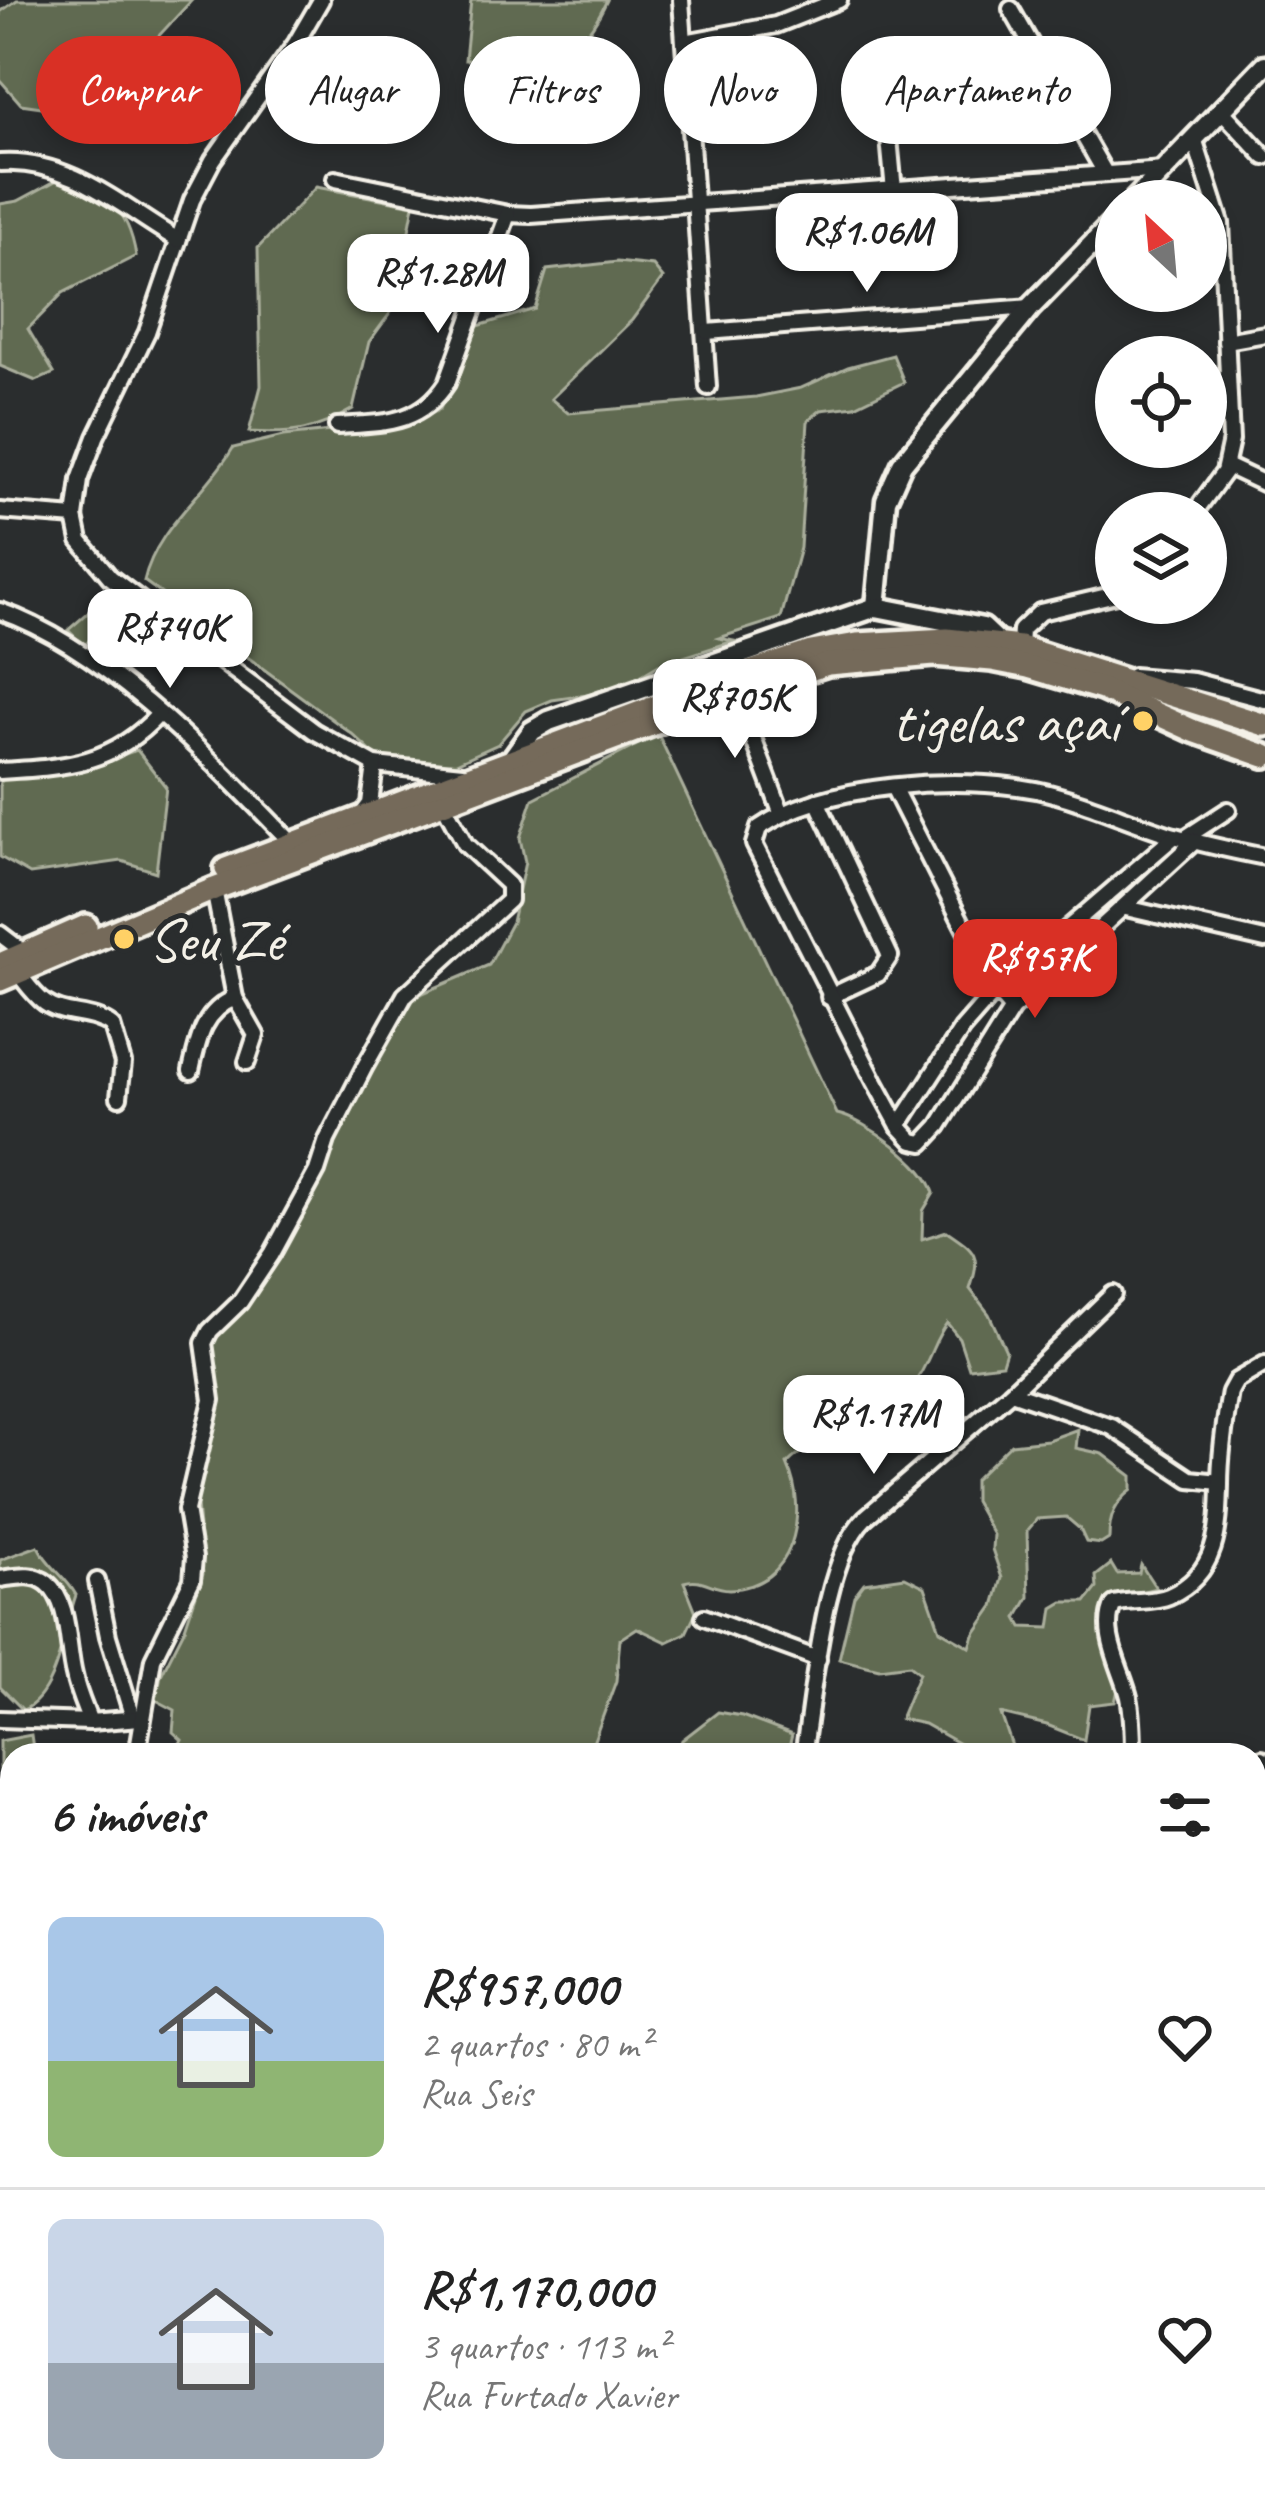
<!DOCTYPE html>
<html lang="pt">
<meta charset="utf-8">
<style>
body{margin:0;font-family:Caveat,sans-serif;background:#f2f2f2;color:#222;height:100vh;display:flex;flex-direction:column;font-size:45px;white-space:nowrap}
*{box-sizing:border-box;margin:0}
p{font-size:39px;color:#767676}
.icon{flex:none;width:66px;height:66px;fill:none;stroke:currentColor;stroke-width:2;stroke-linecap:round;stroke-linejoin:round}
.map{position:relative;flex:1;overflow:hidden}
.sheet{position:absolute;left:0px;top:1743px;width:1266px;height:768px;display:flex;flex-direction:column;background:#fff;border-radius:36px 36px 0 0;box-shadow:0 6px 18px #0003}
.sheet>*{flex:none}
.guide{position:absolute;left:36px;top:36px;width:1194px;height:108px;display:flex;gap:24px}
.needle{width:78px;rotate:334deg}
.fabs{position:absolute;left:1095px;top:180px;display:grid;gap:24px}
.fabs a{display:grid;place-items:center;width:132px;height:132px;border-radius:50%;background:#fff;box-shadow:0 6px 18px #0003;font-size:60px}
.price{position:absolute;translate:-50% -102px;padding:0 27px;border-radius:24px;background:#fff;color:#222;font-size:39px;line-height:78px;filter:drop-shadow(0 3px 6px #0008)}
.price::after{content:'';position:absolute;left:50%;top:72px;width:36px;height:27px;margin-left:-18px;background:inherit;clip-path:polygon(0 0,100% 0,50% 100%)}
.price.active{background:#d93025;color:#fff}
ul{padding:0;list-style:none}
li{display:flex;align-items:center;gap:36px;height:300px;padding:0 48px}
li+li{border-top:3px solid #e0e0e0}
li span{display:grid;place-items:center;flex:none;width:336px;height:240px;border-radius:18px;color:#555}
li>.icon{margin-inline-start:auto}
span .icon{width:144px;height:144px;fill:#fffc;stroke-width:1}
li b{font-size:51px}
h2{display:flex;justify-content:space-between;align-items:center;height:144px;padding:0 48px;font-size:51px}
.tag{padding:0 42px;border-radius:54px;background:#fff;box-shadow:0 6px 18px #0003;font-size:42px;line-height:108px}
.tag.active{background:#d93025;color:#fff}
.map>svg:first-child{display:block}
</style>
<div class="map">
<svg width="1265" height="2511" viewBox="0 0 1265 2511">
<rect width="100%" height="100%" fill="#2a2d2e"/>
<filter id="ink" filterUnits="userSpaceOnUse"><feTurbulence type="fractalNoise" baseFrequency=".00833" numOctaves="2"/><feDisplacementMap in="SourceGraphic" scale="24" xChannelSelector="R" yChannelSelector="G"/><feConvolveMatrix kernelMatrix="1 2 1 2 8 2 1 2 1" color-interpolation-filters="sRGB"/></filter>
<g filter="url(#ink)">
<g fill="#616b51" stroke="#aaae9c" stroke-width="3">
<path d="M17,0H192L154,41L120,51L98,78L62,110L21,104L0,80V12Z"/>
<path d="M471,0H607C587,43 571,52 530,73L512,59L465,60Z"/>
<path d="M59,179C106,194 128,205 136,256L63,293L28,329L54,373L36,381L0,366V204L18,201Z"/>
<path d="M316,187L414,205L394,308L369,342L353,409C316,431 293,435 249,432L261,386L258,248Z"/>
<path d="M617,262L653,266L663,278L632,320L551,399L568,413L756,397L801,388L848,367L893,355L904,382L855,406L821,410L808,421L800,548L781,618L719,638L734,641L659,665L615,691L552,700L526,711L498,744L456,763L408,765L378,758L352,734L144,581C156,528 206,494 233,448L283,436L417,422L440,409L478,326L535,309L547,270Z"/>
<path d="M89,612L103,625L84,646L68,630Z"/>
<path d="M100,633L123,658L109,666L86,649Z"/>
<path d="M658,734L837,1114C866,1120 926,1164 934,1193L923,1211L922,1239L947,1231C975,1250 982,1254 970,1289L989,1314L1006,1351L1002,1364L969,1368L959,1338L947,1323C936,1337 933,1350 925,1365C916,1386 891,1409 872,1421C844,1440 811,1438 787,1464C809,1513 795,1588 729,1589C711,1589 702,1576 684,1582L696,1612L686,1633L667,1642L637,1628L620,1639L616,1681L590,1751L595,1755H173L182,1740L173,1732L175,1710L156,1700L161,1675L185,1628L203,1574L195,1481L212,1427L205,1353L218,1327L244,1311L296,1221L358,1086L411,998L489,965L512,922L525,862L520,838L533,799Z"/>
<path d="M137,750L166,787L156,872L122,861L30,874L0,857V775H61Z"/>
<path d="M1078,1429L1076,1448L1103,1454L1132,1476V1490C1115,1503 1109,1517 1109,1539L1101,1544L1086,1542L1080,1529L1066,1517L1037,1519L1027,1531L1029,1597L1017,1618L1022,1627L1050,1628L1053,1608L1063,1602H1086L1097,1588L1096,1576L1111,1564L1117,1574L1139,1573L1141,1565L1156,1588L1132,1594L1110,1618L1123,1669L1115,1702L1089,1705L1084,1740L1047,1725L1001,1714L1015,1755H979L924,1724L900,1719L919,1673L909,1665L879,1669L839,1659L854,1596L864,1583L905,1577L925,1587L940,1630L970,1647L974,1635L994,1606L1002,1578L992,1549L993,1535L974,1501V1480L1011,1444L1048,1440Z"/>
<path d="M38,1546C48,1567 65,1575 76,1595C64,1629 57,1696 23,1710L0,1687V1560Z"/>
<path d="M718,1712L742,1716L792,1735L787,1755H676L682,1740Z"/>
<path d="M31,1735L34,1755H12V1780L0,1779V1741Z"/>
<path d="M12,2080V2145L9,2150L12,2204L0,2216V2085Z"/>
<path d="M0,2347L12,2365V2435L0,2446Z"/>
</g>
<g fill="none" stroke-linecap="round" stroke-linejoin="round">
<g stroke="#f4f1e8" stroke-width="22">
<g id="minor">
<path d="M321,0L296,43L213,160L192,200L147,332L96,437L80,480L75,517L80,541L110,577L314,731L375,765L462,774"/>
<path d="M681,0L708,387"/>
<path d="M1011,9L1105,173"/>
<path d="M685,42L776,25L839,0"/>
<path d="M884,85L894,191"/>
<path d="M1221,110L1265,157"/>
<path d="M1194,138L1221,223L1231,440L1224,472L1194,513"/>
<path d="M0,163C69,158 122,207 178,240"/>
<path d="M335,179L508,214L531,215L1164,170"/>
<path d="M707,332L1031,307"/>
<path d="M1226,341L1265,334"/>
<path d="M337,426C383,423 420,425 447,383L508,214"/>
<path d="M1227,466L1265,484"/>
<path d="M0,511L75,517"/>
<path d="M0,611C107,648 214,763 292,843"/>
<path d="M1020,647L1021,630L1040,612L1116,594"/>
<path d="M1133,676L1193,681L1265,700"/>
<path d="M736,693L781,812"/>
<path d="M0,771C66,767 112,765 159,714"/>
<path d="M893,787L996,990L1012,1009"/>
<path d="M817,801L890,956L878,974L829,997"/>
<path d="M361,816L370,804L375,765"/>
<path d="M1185,838L1228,810"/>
<path d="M1194,842L1012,1009L939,1126L923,1143L913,1141L899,1126L875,1082L754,844L759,828C824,783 958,775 1036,790C1084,800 1129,822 1175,836C1205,845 1235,851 1265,857"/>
<path d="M214,889L235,998L256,1035L247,1062"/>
<path d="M1126,908L1265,940"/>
<path d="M0,934L25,953"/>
<path d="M18,973C26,983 34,995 45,1003C65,1017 92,1011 112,1026L123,1063L119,1097"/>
<path d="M191,1071C198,1040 203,1011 235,998"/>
<path d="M899,1126L962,1029L996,990L1175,836"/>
<path d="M1011,1392L1112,1427L1190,1479L1220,1482"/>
<path d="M0,1579C16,1577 33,1572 47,1583C70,1601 67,1649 74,1675C77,1691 84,1706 90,1722"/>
<path d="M97,1581L108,1636L133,1718"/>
<path d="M704,1617L818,1659"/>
<path d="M0,1719L90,1722L140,1718"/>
<path d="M137,1755L153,1659L192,1580L194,1558L186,1510L212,1400L204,1343L210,1331L240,1302L272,1254L317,1171L327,1140L365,1066L405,995L509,900V885L465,844L444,805"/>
<path d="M803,1755C814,1694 822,1561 865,1518L1011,1392L1113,1294"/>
<path d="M1133,1755C1133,1736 1133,1716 1129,1697C1122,1669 1099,1631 1114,1604C1132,1599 1153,1603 1169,1596C1218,1574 1219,1529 1220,1485C1220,1455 1225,1421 1230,1392L1236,1381L1265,1364"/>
<path d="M1262,1758L1265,1760"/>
<path d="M1254,1984L1265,1985"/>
<path d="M1254,2145L1265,2138"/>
<path d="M1254,2240L1265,2231"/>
<path d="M12,2279L3,2332L12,2360"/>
<path d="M1254,2431L1265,2427"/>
<path d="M0,2499L5,2511"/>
<path d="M295,2499L297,2511"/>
<path d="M428,2499L433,2502L458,2499"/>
<path d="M963,2499L968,2511"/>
<path d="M708,2511L738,2499"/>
<path d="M1020,2511L1049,2499"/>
</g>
</g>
<g stroke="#f4f1e8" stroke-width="27">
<g id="secondary">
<path d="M1134,201L1265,65"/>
<path d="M876,607L886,500L902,464L1031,307L1116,220"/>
<path d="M511,760L532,731L549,721L876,607L983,628L1001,645"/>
</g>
</g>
<g stroke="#f4f1e8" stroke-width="30">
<g id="trunk">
<path d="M226,869L725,680L811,652L857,644L947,639L1020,647L1265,725"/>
<path d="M0,964L86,926"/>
<path d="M0,980L214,889L736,693L828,664L934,655L992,660L1028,667L1102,689L1194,731L1265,756"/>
</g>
</g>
<use href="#minor" stroke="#2a2d2e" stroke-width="14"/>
<use href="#secondary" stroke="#2a2d2e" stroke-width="18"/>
<use href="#trunk" stroke="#746a5a" stroke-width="21"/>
</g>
</g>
<g fill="#ffd166" stroke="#2a2d2e" stroke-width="4.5">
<circle cx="1143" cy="721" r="12"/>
<circle cx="124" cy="939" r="12"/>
</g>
<g text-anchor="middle" stroke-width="10" stroke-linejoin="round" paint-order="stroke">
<g font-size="60" fill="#f4f1e8" stroke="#2a2d2e" text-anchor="end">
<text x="1119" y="742">tigelas açaí</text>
<text x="148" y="960" text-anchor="start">Seu Zé</text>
</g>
</g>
</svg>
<div class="fabs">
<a><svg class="needle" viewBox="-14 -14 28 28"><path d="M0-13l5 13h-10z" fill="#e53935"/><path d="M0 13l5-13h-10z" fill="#767676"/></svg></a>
<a><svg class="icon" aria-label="locate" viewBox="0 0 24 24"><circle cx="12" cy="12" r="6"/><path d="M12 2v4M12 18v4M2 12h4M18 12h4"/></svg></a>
<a><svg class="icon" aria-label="layers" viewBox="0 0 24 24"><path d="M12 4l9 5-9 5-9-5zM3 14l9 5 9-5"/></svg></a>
</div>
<b class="price" style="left:867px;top:295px">R$1.06M</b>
<b class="price" style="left:438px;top:336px">R$1.28M</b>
<b class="price" style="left:170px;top:691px">R$740K</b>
<b class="price" style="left:735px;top:761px">R$705K</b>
<b class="price active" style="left:1035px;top:1021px">R$957K</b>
<b class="price" style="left:874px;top:1477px">R$1.17M</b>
<div class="guide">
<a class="tag active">Comprar</a>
<a class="tag">Alugar</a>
<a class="tag">Filtros</a>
<a class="tag">Novo</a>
<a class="tag">Apartamento</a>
</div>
<section class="sheet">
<h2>6 imóveis<svg class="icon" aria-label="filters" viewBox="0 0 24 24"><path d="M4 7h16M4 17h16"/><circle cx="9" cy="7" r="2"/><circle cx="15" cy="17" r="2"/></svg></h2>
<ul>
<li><span style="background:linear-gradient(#a9c7e8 60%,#8fb573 0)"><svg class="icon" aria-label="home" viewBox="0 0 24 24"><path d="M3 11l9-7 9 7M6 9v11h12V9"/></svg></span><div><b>R$957,000</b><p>2 quartos · 80 m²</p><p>Rua Seis</p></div><svg class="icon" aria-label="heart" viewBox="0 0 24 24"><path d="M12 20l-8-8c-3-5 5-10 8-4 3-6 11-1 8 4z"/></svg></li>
<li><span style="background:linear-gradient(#c9d6e8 60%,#9aa5b1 0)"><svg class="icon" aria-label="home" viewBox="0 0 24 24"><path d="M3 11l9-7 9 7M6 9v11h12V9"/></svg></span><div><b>R$1,170,000</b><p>3 quartos · 113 m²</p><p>Rua Furtado Xavier</p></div><svg class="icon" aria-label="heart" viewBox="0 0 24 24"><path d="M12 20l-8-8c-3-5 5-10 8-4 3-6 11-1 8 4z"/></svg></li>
</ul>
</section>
</div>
